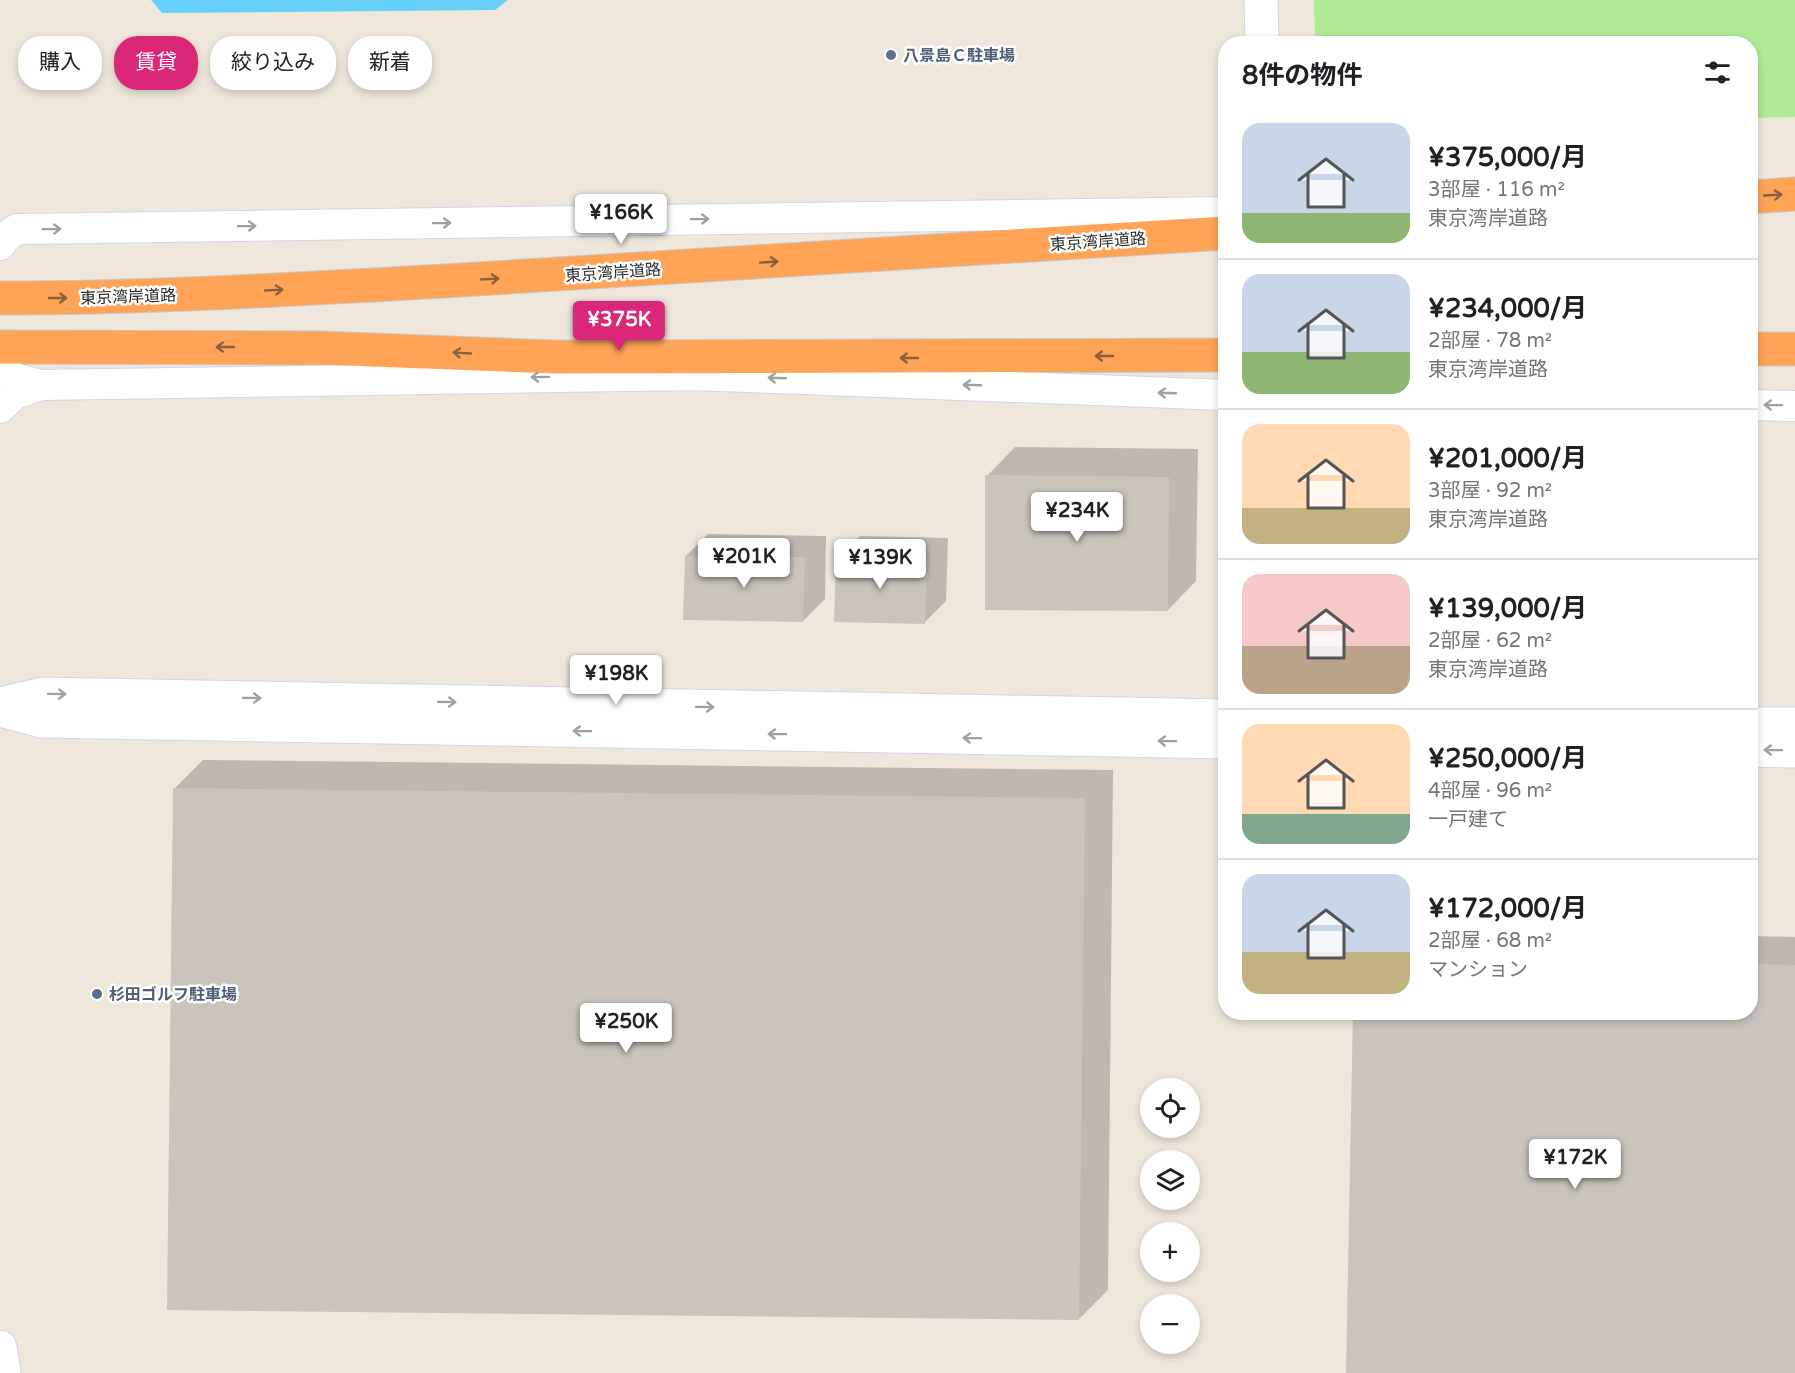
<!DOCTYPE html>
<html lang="ja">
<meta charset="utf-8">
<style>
body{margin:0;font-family:"Varela Round","Noto Sans JP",sans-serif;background:#f2f2f2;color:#202124;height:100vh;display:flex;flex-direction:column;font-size:22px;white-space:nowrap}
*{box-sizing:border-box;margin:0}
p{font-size:20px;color:#757577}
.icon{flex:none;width:33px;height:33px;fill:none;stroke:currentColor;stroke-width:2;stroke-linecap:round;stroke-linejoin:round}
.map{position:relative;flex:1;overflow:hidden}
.details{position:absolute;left:1218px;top:36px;width:540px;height:984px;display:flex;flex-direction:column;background:#fff;border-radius:24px;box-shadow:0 3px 9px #0003}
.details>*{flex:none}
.top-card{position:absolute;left:18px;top:36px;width:570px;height:54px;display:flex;gap:12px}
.fabs{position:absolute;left:1140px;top:1078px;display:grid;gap:12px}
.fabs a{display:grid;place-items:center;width:60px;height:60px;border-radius:50%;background:#fff;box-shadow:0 3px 9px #0003;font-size:30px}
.price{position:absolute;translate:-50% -51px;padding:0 14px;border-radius:6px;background:#fff;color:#222;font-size:20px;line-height:39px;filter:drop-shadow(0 2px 3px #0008)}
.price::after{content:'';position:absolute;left:50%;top:36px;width:18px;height:14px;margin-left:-9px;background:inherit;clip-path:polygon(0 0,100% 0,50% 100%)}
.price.active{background:#db2777;color:#fff}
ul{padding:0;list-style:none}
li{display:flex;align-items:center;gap:18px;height:150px;padding:0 24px}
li+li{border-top:2px solid #e0e0e0}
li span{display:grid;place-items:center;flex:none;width:168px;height:120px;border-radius:18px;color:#555}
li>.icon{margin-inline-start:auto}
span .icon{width:72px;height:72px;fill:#fffc;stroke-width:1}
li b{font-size:26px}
h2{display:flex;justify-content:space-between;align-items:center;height:72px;padding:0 24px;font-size:26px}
.pill{padding:0 21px;border-radius:24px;background:#fff;box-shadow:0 3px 9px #0003;font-size:21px;line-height:54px}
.pill.active{background:#db2777;color:#fff}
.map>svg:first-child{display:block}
</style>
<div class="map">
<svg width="1795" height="1373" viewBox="0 0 1795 1373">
<rect width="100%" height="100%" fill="#efe7dc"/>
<path fill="#afea94" d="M1314,0H1795V117L1751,118L1750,44L1315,43Z"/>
<path fill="#66d0fa" d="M151,0H508L495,10L162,13Z"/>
<g fill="#0003">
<path d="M1015,447L1198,449L1196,581L1168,610L987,476Z"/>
<path d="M708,534L826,536L825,599L803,621L686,556Z"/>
<path d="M860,536L948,538L946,601L924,623L838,558Z"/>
<path d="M203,760L1113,770L1108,1290L1079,1319L174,789Z"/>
<path d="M1750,936L1795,937V1373H1348L1750,1012Z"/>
</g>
<g fill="#cac4bc">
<path d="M985,475L1169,477L1168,611L985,610Z"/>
<path d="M685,556L805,557L803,622L683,620Z"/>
<path d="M836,557L927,559L925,624L834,622Z"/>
<path d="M173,788L1085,798L1079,1320L167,1310Z"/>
<path d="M1750,964L1795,965V1373H1346L1353,1012H1750Z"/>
</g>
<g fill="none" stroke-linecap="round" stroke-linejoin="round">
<g stroke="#d1d5e6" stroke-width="32">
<g id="street">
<path d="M0,245L6,237L17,229L1226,212"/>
<path d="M0,366L14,378L41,385L694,375L1226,395"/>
<path d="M1750,405L1795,406"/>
<path d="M0,408L15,394L41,385"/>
</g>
</g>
<g stroke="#d1d5e6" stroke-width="35">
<g id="secondary">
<path d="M1261,0L1262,44"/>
<path d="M0,704L43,694L1226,716"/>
<path d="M0,710L42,721L1226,742"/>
<path d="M1750,724H1795"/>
<path d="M1750,750L1795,751"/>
<path d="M0,1347L4,1373"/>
</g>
</g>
<g stroke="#c8c8c8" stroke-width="35">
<g id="highway">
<path d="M1750,197L1795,194"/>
<path d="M0,298C148,298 296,289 444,281C704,267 965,251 1226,233"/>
<path d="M0,347L321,348L556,357L1226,355"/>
<path d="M1750,349H1795"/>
</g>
</g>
<use href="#street" stroke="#fff" stroke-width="30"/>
<use href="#secondary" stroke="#fff" stroke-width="33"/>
<use href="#highway" stroke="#ffa357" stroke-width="33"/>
</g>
<defs><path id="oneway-shaft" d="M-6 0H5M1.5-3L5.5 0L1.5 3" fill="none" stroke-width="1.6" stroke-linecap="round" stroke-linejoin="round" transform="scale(1.5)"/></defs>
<g stroke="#8a613f">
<use href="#oneway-shaft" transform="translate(1773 195) rotate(-3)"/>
<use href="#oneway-shaft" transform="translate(769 262) rotate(-4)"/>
<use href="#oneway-shaft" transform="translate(490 279) rotate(-3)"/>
<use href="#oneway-shaft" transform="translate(274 290) rotate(-3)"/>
<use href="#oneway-shaft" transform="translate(58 298)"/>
<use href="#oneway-shaft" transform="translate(225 347) rotate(-180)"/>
<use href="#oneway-shaft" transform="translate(462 353) rotate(-177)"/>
<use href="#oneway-shaft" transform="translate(1104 356) rotate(180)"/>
<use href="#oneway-shaft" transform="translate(909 358) rotate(-180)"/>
</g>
<g stroke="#a0a0a0">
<use href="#oneway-shaft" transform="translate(700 219) rotate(-1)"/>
<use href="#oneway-shaft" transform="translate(442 223) rotate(-1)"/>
<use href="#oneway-shaft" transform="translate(247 226) rotate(-1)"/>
<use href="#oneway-shaft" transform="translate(52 229) rotate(-1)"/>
<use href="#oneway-shaft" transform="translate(540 377) rotate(179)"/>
<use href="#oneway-shaft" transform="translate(777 378) rotate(-178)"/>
<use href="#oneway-shaft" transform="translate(972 385) rotate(-178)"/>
<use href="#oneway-shaft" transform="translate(1167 393) rotate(-178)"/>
<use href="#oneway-shaft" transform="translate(1773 405) rotate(-179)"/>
<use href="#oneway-shaft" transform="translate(57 694) rotate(1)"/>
<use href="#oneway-shaft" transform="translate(252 698) rotate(1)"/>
<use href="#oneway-shaft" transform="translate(447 702) rotate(1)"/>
<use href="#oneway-shaft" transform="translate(705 707) rotate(1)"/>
<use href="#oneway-shaft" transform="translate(582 731) rotate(-179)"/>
<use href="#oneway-shaft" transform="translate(777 734) rotate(-179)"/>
<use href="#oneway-shaft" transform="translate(972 738) rotate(-179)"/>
<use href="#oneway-shaft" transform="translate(1167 741) rotate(-179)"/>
<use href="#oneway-shaft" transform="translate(1773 750) rotate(-179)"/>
</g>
<g fill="#5c6f8a" stroke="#fff" stroke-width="2">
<circle cx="891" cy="55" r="6"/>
<circle cx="97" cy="994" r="6"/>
</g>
<g text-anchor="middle" stroke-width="5" stroke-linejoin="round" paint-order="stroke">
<g font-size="16" font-weight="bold" fill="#4e5e75" stroke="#fff" text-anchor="start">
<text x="903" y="61">八景島Ｃ駐車場</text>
<text x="109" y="1000">杉田ゴルフ駐車場</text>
</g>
<g font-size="16" fill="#2b2b2b" stroke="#fff">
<text transform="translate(1098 241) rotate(-4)" y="6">東京湾岸道路</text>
<text transform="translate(613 272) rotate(-4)" y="6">東京湾岸道路</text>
<text transform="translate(128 296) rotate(-2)" y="6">東京湾岸道路</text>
</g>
</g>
</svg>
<div class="fabs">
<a><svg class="icon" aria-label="locate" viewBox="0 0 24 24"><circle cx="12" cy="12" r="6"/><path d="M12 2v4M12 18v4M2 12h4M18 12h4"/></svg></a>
<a><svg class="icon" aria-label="layers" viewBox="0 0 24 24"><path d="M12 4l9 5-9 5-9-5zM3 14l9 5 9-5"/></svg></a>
<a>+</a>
<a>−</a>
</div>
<b class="price" style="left:621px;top:245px">¥166K</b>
<b class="price active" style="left:619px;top:352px">¥375K</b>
<b class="price" style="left:1077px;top:543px">¥234K</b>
<b class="price" style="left:744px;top:589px">¥201K</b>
<b class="price" style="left:880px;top:590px">¥139K</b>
<b class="price" style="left:616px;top:706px">¥198K</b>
<b class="price" style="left:626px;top:1054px">¥250K</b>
<b class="price" style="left:1575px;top:1190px">¥172K</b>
<div class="top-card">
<a class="pill">購入</a>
<a class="pill active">賃貸</a>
<a class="pill">絞り込み</a>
<a class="pill">新着</a>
</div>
<section class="details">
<h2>8件の物件<svg class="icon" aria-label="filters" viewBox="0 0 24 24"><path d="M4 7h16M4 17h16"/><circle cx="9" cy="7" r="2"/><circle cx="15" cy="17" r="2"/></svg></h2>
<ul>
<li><span style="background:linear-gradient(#c9d6e8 75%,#8fb573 0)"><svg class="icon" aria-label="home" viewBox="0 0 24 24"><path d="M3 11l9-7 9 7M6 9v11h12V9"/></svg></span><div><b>¥375,000/月</b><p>3部屋 · 116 m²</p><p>東京湾岸道路</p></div></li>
<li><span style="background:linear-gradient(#c9d6e8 65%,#8fb573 0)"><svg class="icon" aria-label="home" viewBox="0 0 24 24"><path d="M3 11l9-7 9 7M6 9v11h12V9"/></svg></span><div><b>¥234,000/月</b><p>2部屋 · 78 m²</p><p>東京湾岸道路</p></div></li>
<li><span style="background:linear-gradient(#ffd9b3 70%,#c2b280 0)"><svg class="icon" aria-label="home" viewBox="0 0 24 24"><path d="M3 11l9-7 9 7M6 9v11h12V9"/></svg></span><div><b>¥201,000/月</b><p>3部屋 · 92 m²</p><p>東京湾岸道路</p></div></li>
<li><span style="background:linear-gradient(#f6c9c9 60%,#b9a48a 0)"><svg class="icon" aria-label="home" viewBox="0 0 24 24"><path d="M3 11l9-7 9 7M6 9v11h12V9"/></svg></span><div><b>¥139,000/月</b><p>2部屋 · 62 m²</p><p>東京湾岸道路</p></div></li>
<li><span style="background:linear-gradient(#ffd9b3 75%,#7fa58c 0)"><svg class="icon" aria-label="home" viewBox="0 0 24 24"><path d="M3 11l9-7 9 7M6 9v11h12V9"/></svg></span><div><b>¥250,000/月</b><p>4部屋 · 96 m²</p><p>一戸建て</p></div></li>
<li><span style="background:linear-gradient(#c9d6e8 65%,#c2b280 0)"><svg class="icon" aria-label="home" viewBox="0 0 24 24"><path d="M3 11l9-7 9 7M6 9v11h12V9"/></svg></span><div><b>¥172,000/月</b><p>2部屋 · 68 m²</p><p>マンション</p></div></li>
</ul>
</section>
</div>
